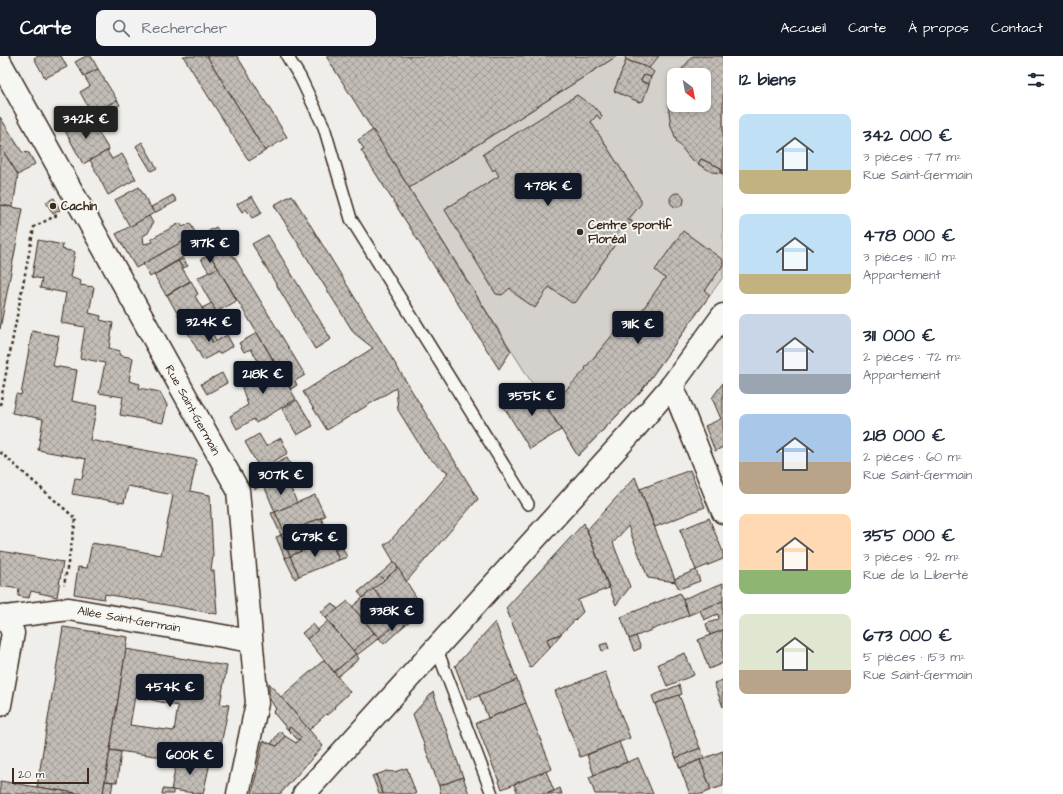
<!DOCTYPE html>
<html lang="fr">
<meta charset="utf-8">
<style>
body{margin:0;font-family:"Architects Daughter",sans-serif;background:#f2f2f3;color:#1f2937;height:100vh;display:flex;flex-direction:column;font-size:15px;white-space:nowrap}
*{box-sizing:border-box;margin:0}
p{font-size:13px;color:#747a83}
.icon{flex:none;width:22px;height:22px;fill:none;stroke:currentColor;stroke-width:2;stroke-linecap:round;stroke-linejoin:round}
.map{position:relative;flex:1;overflow:hidden}
.details{display:flex;flex-direction:column;background:#fff;width:340px}
.details>*{flex:none}
.needle{width:26px;rotate:148deg}
.tools{position:absolute;left:667px;top:12px;display:grid;gap:8px}
.tools a{display:grid;place-items:center;width:44px;height:44px;border-radius:8px;background:#fff;box-shadow:0 2px 6px #0003;font-size:20px}
.scale{position:absolute;left:12px;bottom:10px;width:77px;box-sizing:border-box;padding-left:4px;border:2px solid #3b2a1e;border-top:0;font-size:11px;line-height:14px;white-space:nowrap;color:#3b2a1e;-webkit-text-stroke:3px #f6f6f2;paint-order:stroke}
.price{position:absolute;translate:-50% -34px;padding:0 9px;border-radius:4px;background:#111827;color:#fff;font-size:13px;line-height:26px;filter:drop-shadow(0 1px 2px #0008)}
.price::after{content:'';position:absolute;left:50%;top:24px;width:12px;height:9px;margin-left:-6px;background:inherit;clip-path:polygon(0 0,100% 0,50% 100%)}
.price.current{background:#222;color:#fff}
ul{padding:0;list-style:none}
li{display:flex;align-items:center;gap:12px;height:100px;padding:0 16px}
li span{display:grid;place-items:center;flex:none;width:112px;height:80px;border-radius:8px;color:#555}
li>.icon{margin-inline-start:auto}
span .icon{width:48px;height:48px;fill:#fffc;stroke-width:1}
li b{font-size:17px}
h2{display:flex;justify-content:space-between;align-items:center;height:48px;padding:0 16px;font-size:17px}
header{display:flex;align-items:center;gap:24px;box-sizing:border-box;height:56px;padding:0 20px;background:#111827;color:#fff}
header strong{font-size:19px}
nav{display:flex;gap:22px;margin-inline-start:auto;font-size:14px}
.search{width:280px;height:36px;background:#f2f2f3;display:flex;align-items:center;gap:10px;box-sizing:border-box;padding:0 14px;border-radius:8px;color:#747a83;font-size:15px}
main{display:flex;flex:1;min-height:0}
.map>svg:first-child{display:block}
</style>
<header>
<strong>Carte</strong>
<div class="search"><svg class="icon" aria-label="search" viewBox="0 0 24 24"><circle cx="10" cy="10" r="6"/><path d="M15 15l6 6"/></svg>Rechercher</div>
<nav><a>Accueil</a><a>Carte</a><a>À propos</a><a>Contact</a></nav>
</header>
<main>
<div class="map">
<svg width="723" height="738" viewBox="0 0 723 738">
<defs>
<pattern id="building-cross-hatch" width="8" height="8" patternUnits="userSpaceOnUse"><rect width="8" height="8" fill="#c2bdb7"/><path d="M0 0l8 8M0 8l8-8" fill="none" stroke="#9f9a94"/></pattern>
</defs>
<rect width="100%" height="100%" fill="#efeeea"/>
<filter id="ink" filterUnits="userSpaceOnUse"><feTurbulence type="fractalNoise" baseFrequency=".025" numOctaves="2"/><feDisplacementMap in="SourceGraphic" scale="8" xChannelSelector="R" yChannelSelector="G"/><feConvolveMatrix kernelMatrix="1 2 1 2 8 2 1 2 1" color-interpolation-filters="sRGB"/></filter>
<g filter="url(#ink)">
<path fill="#d4d1cc" stroke="#887e75" fill-rule="evenodd" d="M617,0H723V221L642,334L578,400L409,132ZM674,19H704V49H674Z"/>
<g fill="url(#building-cross-hatch)" stroke="#3b2a1e" fill-rule="evenodd">
<path d="M38,0H61L67,11L45,22L34,2Z"/>
<path d="M86,0H91L98,13L84,20L75,6Z"/>
<path d="M183,0H207L265,95L249,105Z"/>
<path d="M207,0H237L287,81L265,95Z"/>
<path d="M326,0H617L409,132Z"/>
<path d="M625,0H659L649,12L626,4Z"/>
<path d="M693,0H723V118L721,117V112L701,103L698,108L689,101L677,86L671,70L668,48L674,26V49H704V19H677Z"/>
<path d="M626,4L649,12L654,16L651,21L644,19L641,25L649,28L643,45L639,46L614,35Z"/>
<path d="M98,13L117,44L92,58L80,36L90,30L84,20Z"/>
<path d="M644,19L651,21L649,28L641,25Z"/>
<path d="M577,39L600,56L602,61L600,63L597,59L591,66L641,144V148L628,164L632,165V169L625,167L617,179L618,184L576,246L572,247L549,231L535,252L515,238L510,232L502,239L496,238L445,154L449,149L450,150L499,120L495,113L493,115L483,98Z"/>
<path d="M117,44L120,49L102,59L99,54Z"/>
<path d="M88,59L109,94L83,108L64,73Z"/>
<path d="M0,61L22,96L29,97L35,108L18,119L0,90Z"/>
<path d="M373,74L511,295L499,313L361,94L364,93L358,84Z"/>
<path d="M142,86L157,112L151,115L136,90Z"/>
<path d="M0,90L18,119L13,151L0,149Z"/>
<path d="M107,95L112,103L122,98L136,123L108,139L90,104Z"/>
<path d="M701,103L721,112V117L712,116L698,108Z"/>
<path d="M139,131L154,157L130,171L115,144Z"/>
<circle cx="677" cy="144" r="7"/>
<path d="M173,139L177,145L154,157L151,151Z"/>
<path d="M292,139L478,443L406,526L384,489L390,485L447,419V415L441,412L426,399L398,354L396,332L327,374L303,336L373,292L354,277L274,149Z"/>
<path d="M252,140L262,157L252,162L246,153L242,156L237,148Z"/>
<path d="M54,142L60,154L53,158L46,146Z"/>
<path d="M0,149L23,153L0,273Z"/>
<path d="M149,160L153,167L148,177L143,180L144,188L153,186L151,183L180,167L183,171L190,167L196,178L136,212L116,178Z"/>
<path d="M216,171L305,319L295,325L297,329L291,333L199,181Z"/>
<path d="M683,175L723,204V209L705,235L710,239L642,334L578,400L548,353L586,313L585,312L615,276L623,281L665,222L655,214Z"/>
<path d="M196,178L203,189L150,221L143,208Z"/>
<path d="M268,179L331,283L315,293L252,188Z"/>
<path d="M38,184L63,189L62,193L75,196L70,221L81,225L80,229L94,231L89,257L101,260L100,264L113,267L109,292L120,295L119,299L133,302L129,325L140,328L139,332L160,336L167,349L163,367L120,359L123,341L99,337L105,307L80,302L85,271L61,267L66,237L40,232L42,223L32,221Z"/>
<path d="M210,199L218,212L209,216L201,203Z"/>
<path d="M183,203L188,210L183,212L178,205Z"/>
<path d="M178,205L190,225L166,239L154,219Z"/>
<path d="M218,212L237,245L216,256L197,222Z"/>
<path d="M191,225L198,238L195,240L207,261L186,273L167,239Z"/>
<path d="M212,247L216,256L207,261L202,252Z"/>
<path d="M203,269L213,287L227,279L233,290L219,298L218,296L203,304L188,277Z"/>
<path d="M208,270L216,284L213,287L205,271Z"/>
<path d="M32,275L59,280L53,310L77,314L72,345L97,350L90,384L197,404L190,435L210,439L213,500L211,514L214,515L217,558L105,538L104,543L74,538L78,511L87,512L92,487L161,499L173,439L128,430L124,447L72,438L75,422L82,423L86,403L38,394L43,363L12,357L16,338L21,339Z"/>
<path d="M257,277L273,304L261,310L251,293L244,296L239,287Z"/>
<path d="M273,304L296,343L256,367L254,363L237,373L230,360L248,349L239,323Z"/>
<path d="M222,317L227,327L207,338L201,328Z"/>
<path d="M723,327V391L715,395L705,370L721,363L712,342Z"/>
<path d="M533,329L561,374L530,393L502,348Z"/>
<path d="M297,344L313,370L297,379L282,353Z"/>
<path d="M259,378L266,390L281,382L288,397L260,413L245,386Z"/>
<path d="M287,402L293,414L271,425L265,413Z"/>
<path d="M265,413L271,425L255,433L250,420Z"/>
<path d="M690,414L705,451L655,471L640,433Z"/>
<path d="M635,421L676,526L648,522L628,470L613,487L630,531L616,549L587,474Z"/>
<path d="M287,423L297,447L275,456L265,432Z"/>
<path d="M315,439L325,460L285,478L275,456Z"/>
<path d="M275,456L285,478L281,479L271,457Z"/>
<path d="M321,462L330,483L290,500L281,479Z"/>
<path d="M709,462L723,496V503L696,514L680,474Z"/>
<path d="M584,467L609,532L578,544L583,556L561,578L547,583L550,591L530,612L506,552Z"/>
<path d="M333,469L338,480L330,483L326,472Z"/>
<path d="M281,479L290,500L285,502L276,481Z"/>
<path d="M330,483L339,504L299,520L290,500Z"/>
<path d="M342,491L347,501L339,504L335,494Z"/>
<path d="M0,495L63,506L57,541L31,535L29,542L18,540L19,533L0,530Z"/>
<path d="M290,500L299,520L295,523L285,502Z"/>
<path d="M394,506L398,512L384,524L379,519Z"/>
<path d="M398,512L421,549L401,565L373,533Z"/>
<path d="M696,514L700,525L679,533L674,523Z"/>
<path d="M379,519L384,524L363,542L358,536Z"/>
<path d="M723,527V545L689,559L683,543Z"/>
<path d="M373,533L401,565L379,582L352,551Z"/>
<path d="M680,537L689,559L629,583L621,561Z"/>
<path d="M348,545L374,577L353,595L326,562Z"/>
<path d="M723,545V574L710,579L706,568L719,563L718,558L704,564L700,554Z"/>
<path d="M332,547L338,553L326,562L321,556Z"/>
<path d="M421,549L423,554L405,569L401,565Z"/>
<path d="M328,565L356,598L334,616L307,583Z"/>
<path d="M401,565L405,569L384,588L379,582Z"/>
<path d="M495,566L517,624L468,644L455,610Z"/>
<path d="M313,568L318,574L307,583L302,577Z"/>
<path d="M63,571L128,581L103,738H82L37,731Z"/>
<path d="M723,574V607L709,613L698,584Z"/>
<path d="M374,577L379,582L357,599L353,595Z"/>
<path d="M561,578L550,591L547,583Z"/>
<path d="M636,580L641,592L634,595L629,583Z"/>
<path d="M607,587L609,593L602,595L600,589Z"/>
<path d="M126,593L227,610L220,648L229,649L217,708L110,694ZM135,640L178,650L174,675L130,669Z"/>
<path d="M685,597L694,619L667,630L658,608Z"/>
<path d="M356,598L359,603L337,621L334,616Z"/>
<path d="M324,604L350,636L334,651L335,652L327,659L326,658L309,674L281,641Z"/>
<path d="M605,616L630,682L580,701L555,635Z"/>
<path d="M517,624L526,647L488,662L479,639Z"/>
<path d="M723,624V651L714,627Z"/>
<path d="M269,627L323,690L280,738H252L263,685L277,690L285,680L296,687L301,681L290,671L288,674L273,656L276,653L269,642Z"/>
<path d="M679,629L682,638L655,648L652,640Z"/>
<path d="M433,636L463,721L439,730L413,658Z"/>
<path d="M679,639L700,692L676,702L655,648Z"/>
<path d="M526,647L552,713L502,733L476,667Z"/>
<path d="M290,671L301,681L298,684L288,674Z"/>
<path d="M280,675L285,680L277,690L271,688Z"/>
<path d="M619,686L627,706L594,719L587,699Z"/>
<path d="M700,692L704,702L680,712L676,702Z"/>
<path d="M110,694L121,696L117,726L105,725Z"/>
<path d="M723,695V730L711,734L700,704Z"/>
<path d="M638,702L653,738H595L589,721Z"/>
<path d="M177,703L210,707L203,738L171,734Z"/>
<path d="M700,704L711,734L702,738H690L680,712Z"/>
<path d="M407,712L416,738H383L376,719L387,715L394,716Z"/>
<path d="M546,715L554,735L546,738H518L514,728Z"/>
<path d="M376,719L383,738H379L374,724L372,720Z"/>
<path d="M463,721L469,738H441L439,730Z"/>
<path d="M0,725L37,731L82,738H0Z"/>
<path d="M105,725L113,726L111,738H103Z"/>
<path d="M560,732L562,738H546L554,735Z"/>
<path d="M163,733L173,734V738H162Z"/>
</g>
<g fill="none" stroke-linecap="round" stroke-linejoin="round">
<g stroke="#3b2a1e" stroke-width="14">
<g id="lane">
<path d="M287,0L300,21L324,71L351,163L528,448"/>
<path d="M436,591L492,738"/>
</g>
</g>
<g stroke="#3b2a1e" stroke-width="25">
<g id="street">
<path d="M0,6L238,434L257,647L238,738"/>
<path d="M672,329L723,456"/>
<path d="M0,560L6,561L13,577L0,649"/>
<path d="M6,561L69,553L251,585"/>
<path d="M304,738L629,379L672,329L723,259"/>
</g>
</g>
<g stroke="#3b2a1e" stroke-width="2.5" stroke-dasharray="3 3" stroke-linecap="butt">
<path d="M0,349L34,171L57,159"/>
<path d="M0,396L76,463L64,529"/>
</g>
<use href="#lane" stroke="#f6f6f2" stroke-width="11"/>
<use href="#street" stroke="#f6f6f2" stroke-width="22"/>
</g>
</g>
<g fill="#3b2a1e" stroke="#f6f6f2" stroke-width="1.5">
<circle cx="53" cy="150" r="4"/>
<circle cx="580" cy="176" r="4"/>
</g>
<g text-anchor="middle" stroke-width="4" stroke-linejoin="round" paint-order="stroke">
<g font-size="12" font-weight="bold" fill="#3b2a1e" stroke="#f6f6f2" text-anchor="start">
<text x="61" y="154">Cachin</text>
<text x="588" y="173">Centre sportif<tspan x="588" dy="14">Floréal</tspan></text>
</g>
<g font-size="12" fill="#3b2a1e" stroke="#f6f6f2">
<text transform="translate(193 354) rotate(61)" y="4">Rue Saint-Germain</text>
<text transform="translate(129 563) rotate(10)" y="4">Allée Saint-Germain</text>
</g>
</g>
</svg>
<div class="tools">
<a><svg class="needle" viewBox="-14 -14 28 28"><path d="M0-13l5 13h-10z" fill="#e53935"/><path d="M0 13l5-13h-10z" fill="#747a83"/></svg></a>
</div>
<div class="scale">20 m</div>
<b class="price current" style="left:86px;top:84px">342K €</b>
<b class="price" style="left:548px;top:151px">478K €</b>
<b class="price" style="left:210px;top:208px">317K €</b>
<b class="price" style="left:209px;top:287px">324K €</b>
<b class="price" style="left:638px;top:289px">311K €</b>
<b class="price" style="left:263px;top:339px">218K €</b>
<b class="price" style="left:532px;top:361px">355K €</b>
<b class="price" style="left:281px;top:440px">307K €</b>
<b class="price" style="left:315px;top:502px">673K €</b>
<b class="price" style="left:392px;top:576px">338K €</b>
<b class="price" style="left:170px;top:652px">454K €</b>
<b class="price" style="left:190px;top:720px">600K €</b>
</div>
<section class="details">
<h2>12 biens<svg class="icon" aria-label="filters" viewBox="0 0 24 24"><path d="M4 7h16M4 17h16"/><circle cx="9" cy="7" r="2"/><circle cx="15" cy="17" r="2"/></svg></h2>
<ul>
<li><span style="background:linear-gradient(#bfe0f5 70%,#c2b280 0)"><svg class="icon" aria-label="home" viewBox="0 0 24 24"><path d="M3 11l9-7 9 7M6 9v11h12V9"/></svg></span><div><b>342 000 €</b><p>3 pièces · 77 m²</p><p>Rue Saint-Germain</p></div></li>
<li><span style="background:linear-gradient(#bfe0f5 75%,#c2b280 0)"><svg class="icon" aria-label="home" viewBox="0 0 24 24"><path d="M3 11l9-7 9 7M6 9v11h12V9"/></svg></span><div><b>478 000 €</b><p>3 pièces · 110 m²</p><p>Appartement</p></div></li>
<li><span style="background:linear-gradient(#c9d6e8 75%,#9aa5b1 0)"><svg class="icon" aria-label="home" viewBox="0 0 24 24"><path d="M3 11l9-7 9 7M6 9v11h12V9"/></svg></span><div><b>311 000 €</b><p>2 pièces · 72 m²</p><p>Appartement</p></div></li>
<li><span style="background:linear-gradient(#a9c7e8 60%,#b9a48a 0)"><svg class="icon" aria-label="home" viewBox="0 0 24 24"><path d="M3 11l9-7 9 7M6 9v11h12V9"/></svg></span><div><b>218 000 €</b><p>2 pièces · 60 m²</p><p>Rue Saint-Germain</p></div></li>
<li><span style="background:linear-gradient(#ffd9b3 70%,#8fb573 0)"><svg class="icon" aria-label="home" viewBox="0 0 24 24"><path d="M3 11l9-7 9 7M6 9v11h12V9"/></svg></span><div><b>355 000 €</b><p>3 pièces · 92 m²</p><p>Rue de la Liberté</p></div></li>
<li><span style="background:linear-gradient(#dfe7d0 70%,#b9a48a 0)"><svg class="icon" aria-label="home" viewBox="0 0 24 24"><path d="M3 11l9-7 9 7M6 9v11h12V9"/></svg></span><div><b>673 000 €</b><p>5 pièces · 153 m²</p><p>Rue Saint-Germain</p></div></li>
</ul>
</section>
</main>
